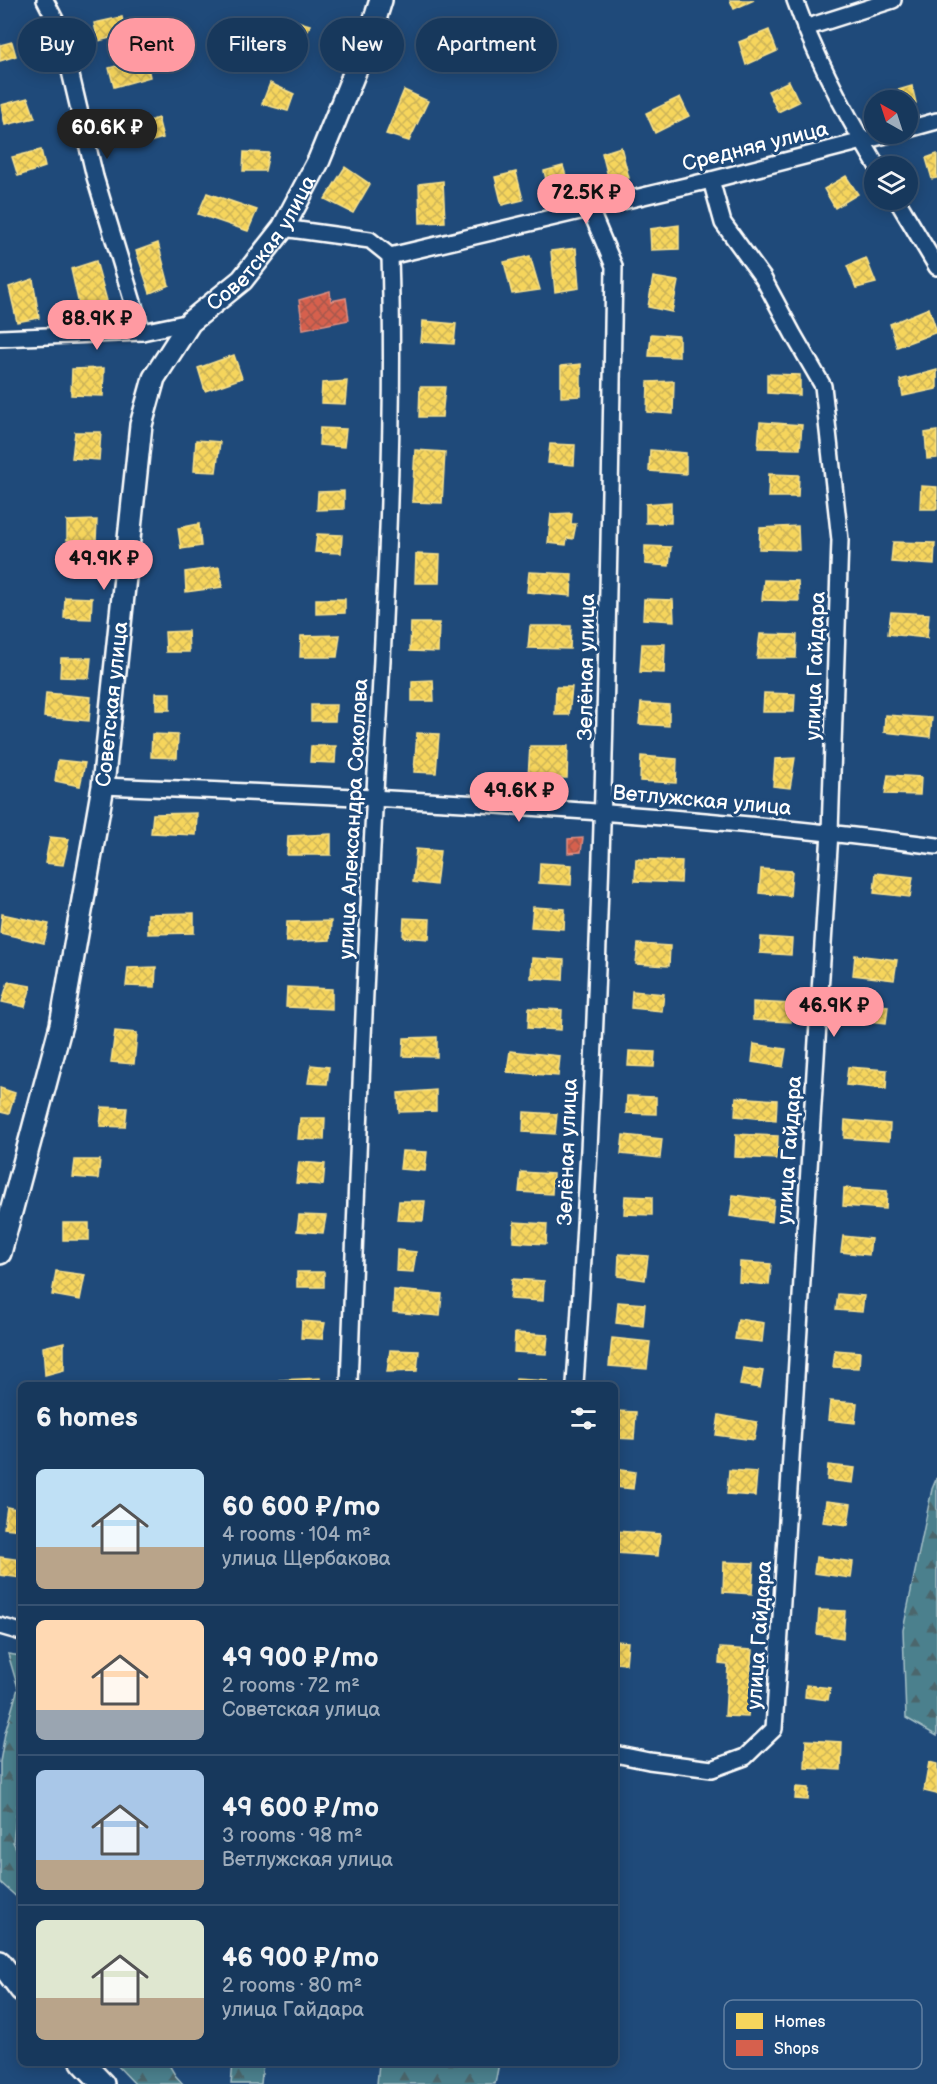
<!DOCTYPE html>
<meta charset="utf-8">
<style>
body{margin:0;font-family:"Balsamiq Sans",sans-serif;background:#244365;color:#f1f3f6;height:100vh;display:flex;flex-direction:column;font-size:22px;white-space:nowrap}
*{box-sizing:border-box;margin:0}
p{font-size:20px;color:#9eacbb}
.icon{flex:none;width:33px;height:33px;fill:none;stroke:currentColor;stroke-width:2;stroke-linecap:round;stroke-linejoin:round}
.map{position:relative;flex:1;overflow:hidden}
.drawer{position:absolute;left:18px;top:1382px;width:600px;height:684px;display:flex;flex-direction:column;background:#17385c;border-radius:9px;box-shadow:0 3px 15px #0003,0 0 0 2px #365272}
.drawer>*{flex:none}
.guide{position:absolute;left:18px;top:18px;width:600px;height:54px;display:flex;gap:12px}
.needle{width:39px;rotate:321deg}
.buttons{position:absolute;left:864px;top:90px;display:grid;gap:12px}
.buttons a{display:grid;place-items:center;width:54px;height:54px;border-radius:50%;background:#17385c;box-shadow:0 3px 15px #0003,0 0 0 2px #365272;font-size:30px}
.price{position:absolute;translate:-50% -51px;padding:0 14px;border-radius:21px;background:#ff9aa2;color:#111;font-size:20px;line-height:39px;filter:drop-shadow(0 2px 3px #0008)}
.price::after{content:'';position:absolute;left:50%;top:36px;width:18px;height:14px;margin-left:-9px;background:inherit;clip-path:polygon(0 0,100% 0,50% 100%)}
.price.active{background:#222;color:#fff}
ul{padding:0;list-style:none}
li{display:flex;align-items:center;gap:18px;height:150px;padding:0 18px}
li+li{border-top:2px solid #365272}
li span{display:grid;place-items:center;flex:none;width:168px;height:120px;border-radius:9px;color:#555}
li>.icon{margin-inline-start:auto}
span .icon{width:72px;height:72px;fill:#fffc;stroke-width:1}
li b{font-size:26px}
h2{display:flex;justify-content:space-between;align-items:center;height:72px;padding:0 18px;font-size:26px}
.pill{padding:0 21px;border-radius:27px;background:#17385c;box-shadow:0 3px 15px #0003,0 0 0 2px #365272;font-size:21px;line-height:54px}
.pill.active{background:#ff9aa2;color:#111}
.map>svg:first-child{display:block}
</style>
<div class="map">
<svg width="937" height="2084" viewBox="0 0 937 2084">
<defs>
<pattern id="forest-firs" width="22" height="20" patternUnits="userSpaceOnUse" patternTransform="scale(1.5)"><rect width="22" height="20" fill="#4c808d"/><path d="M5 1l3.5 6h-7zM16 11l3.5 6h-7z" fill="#4c666c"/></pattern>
<pattern id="homes-cross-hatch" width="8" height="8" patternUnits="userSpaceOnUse" patternTransform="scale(1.5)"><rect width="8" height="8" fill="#f6d55c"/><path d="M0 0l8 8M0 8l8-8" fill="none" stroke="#ccb358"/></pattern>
<pattern id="shops-cross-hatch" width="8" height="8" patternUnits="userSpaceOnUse" patternTransform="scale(1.5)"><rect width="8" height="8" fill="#d6604d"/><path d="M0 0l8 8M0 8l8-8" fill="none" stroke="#a6594d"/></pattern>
</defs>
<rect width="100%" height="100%" fill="#1f4a7a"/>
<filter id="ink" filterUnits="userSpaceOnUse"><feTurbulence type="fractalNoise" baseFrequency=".0167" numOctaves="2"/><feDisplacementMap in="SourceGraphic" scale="12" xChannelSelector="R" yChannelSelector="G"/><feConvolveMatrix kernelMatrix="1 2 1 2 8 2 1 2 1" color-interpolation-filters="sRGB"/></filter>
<g filter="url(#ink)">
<g fill="url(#forest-firs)" stroke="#a6c0c6" stroke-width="1.5">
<path d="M937,1477V1736L906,1718L903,1630L932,1489Z"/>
<path d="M8,1654L21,1656V1777L13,1842L21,1858V1901L0,1882V1762L5,1733L18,1688Z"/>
<path d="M115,2063H168L175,2075L183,2084H135Z"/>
<path d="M233,2063H263L261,2084H231Z"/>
<path d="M379,2063V2062L499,2063L495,2084H377Z"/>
</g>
<g fill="url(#homes-cross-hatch)" stroke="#f9e28d" stroke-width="1.5">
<path d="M730,0H754L734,9Z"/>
<path d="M122,17L126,34L98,41L94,23Z"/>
<path d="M283,17L310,25L301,50L276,42Z"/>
<path d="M425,23L450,32L442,56L418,46Z"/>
<path d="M769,30L777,51L746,65L739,42Z"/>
<path d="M12,42L16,56L0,61V45Z"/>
<path d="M146,58L150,77L114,87L109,68Z"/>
<path d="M789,81L799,102L778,112L768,91Z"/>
<path d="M270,83L294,94L288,111L262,104Z"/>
<path d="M912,86L916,103L908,105V100H882L881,95Z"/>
<path d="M404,90L428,101L409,141L386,134Z"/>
<path d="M680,97L689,116L655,133L646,113Z"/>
<path d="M28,98L35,118L5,125L1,105Z"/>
<path d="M158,118L163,138L132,147L126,129Z"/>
<path d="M621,147L629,178L610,184L602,153Z"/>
<path d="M41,150L45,167L18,176L12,157Z"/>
<path d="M244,152L269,153L265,171H243Z"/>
<path d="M937,154V178L932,179L926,158Z"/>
<path d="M563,166L570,189L550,195L544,171Z"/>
<path d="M345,167L370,184L353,213L325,199Z"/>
<path d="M516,172L523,200L502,205L495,177Z"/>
<path d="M846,176L858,194L835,208L824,189Z"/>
<path d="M443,181L445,222L420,223L419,184Z"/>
<path d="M207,193L257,210L248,231L198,214Z"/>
<path d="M679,225V249L651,250L650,229Z"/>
<path d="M158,243L169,285L150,293L136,251Z"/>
<path d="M576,248L579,288L555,292L551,251Z"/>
<path d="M530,256L540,290L512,294L504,262Z"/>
<path d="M866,258L876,283L856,288L847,266Z"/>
<path d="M96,261L107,301L79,305L71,269Z"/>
<path d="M653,277L678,281L672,312L648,307Z"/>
<path d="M33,279L39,318L17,322L9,287Z"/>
<path d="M929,308L937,332L897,347L890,324Z"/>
<path d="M423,321L456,324L454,344L421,342Z"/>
<path d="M651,334L679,336V357L649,356Z"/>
<path d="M234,355L242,378L205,391L198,368Z"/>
<path d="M581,364V396L561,397V366Z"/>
<path d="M104,368L103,396L71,395L72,369Z"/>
<path d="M937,370V389L903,396L900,380Z"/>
<path d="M767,374L800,375V395L767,393Z"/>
<path d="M347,381L345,404L321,403L322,383Z"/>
<path d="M674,381L673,414L647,412L648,382Z"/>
<path d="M420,387H445L442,417H419Z"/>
<path d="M760,422L802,425L800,449L758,448Z"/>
<path d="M320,428L346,429L344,447L319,445Z"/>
<path d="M937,431V458L927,459L925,433Z"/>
<path d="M75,432H101L99,460L72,458Z"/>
<path d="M196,440L220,442L216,472L194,471Z"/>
<path d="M550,444L575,445L574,465L548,463Z"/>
<path d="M415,450L445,452L442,503L412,502Z"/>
<path d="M650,450L686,453V474L649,471Z"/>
<path d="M769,474L799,475L798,497H768Z"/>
<path d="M921,486L937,487V509H920Z"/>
<path d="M344,491V509L317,510L318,492Z"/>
<path d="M671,502V523H646V504Z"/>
<path d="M572,513L571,524H576L573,539L567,538L566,545L548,543L551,514Z"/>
<path d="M97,520L96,541L67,540V521Z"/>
<path d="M199,524L201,546L181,549L178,528Z"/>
<path d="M798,526L799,550L759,549L760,528Z"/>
<path d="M317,534L342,535L341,553L315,552Z"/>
<path d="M893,542L935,543L934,565L891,562Z"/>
<path d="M645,546L671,547L669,566L645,564Z"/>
<path d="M416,554L440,555L439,583H415Z"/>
<path d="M219,567L222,587L186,592L185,572Z"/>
<path d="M529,572L572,574L571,596L527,592Z"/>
<path d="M764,580L798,581L799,601L762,600Z"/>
<path d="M65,597L92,598L91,619L64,618Z"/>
<path d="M316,599H345V613L316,614Z"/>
<path d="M644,599L673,600L674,621L643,619Z"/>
<path d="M891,612L929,614L927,638L888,634Z"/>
<path d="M411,623H439L438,652L410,651Z"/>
<path d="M530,626H571L570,649L528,648Z"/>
<path d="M188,631L189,652H166L165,632Z"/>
<path d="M760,634L797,635L796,658H757Z"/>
<path d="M340,635L337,657H300L301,636Z"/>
<path d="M642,644H665L664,673L640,672Z"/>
<path d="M61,658H91L89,678L60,677Z"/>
<path d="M433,680L434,701H412V681Z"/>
<path d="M556,687H572L569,715H555Z"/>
<path d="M46,693L91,697L89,721L44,717Z"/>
<rect x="156" y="693" width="14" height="17"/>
<path d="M764,693L795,694L794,712H763Z"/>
<path d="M641,703L669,705V726L639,724Z"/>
<path d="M311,705H336L335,721H311Z"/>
<path d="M885,715L932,718L930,737L884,732Z"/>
<path d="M417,733L439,734L436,773L414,772Z"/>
<path d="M152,734L178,735L177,758L151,757Z"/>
<path d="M311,746H336L335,763L310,762Z"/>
<path d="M530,746H568L567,778H528Z"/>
<path d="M641,756L677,759L676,783L640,781Z"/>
<path d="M795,758L790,788L773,786L775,759Z"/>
<path d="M58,760L85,763L80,786L55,781Z"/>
<path d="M888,775L921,777L920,795L885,794Z"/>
<path d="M197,813L196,835L151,833L153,814Z"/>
<path d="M331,834V855H287L288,836Z"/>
<path d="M50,837L69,839L63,865L45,863Z"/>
<path d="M416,849L440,851L436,885L413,882Z"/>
<path d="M636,859L682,861L681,883L635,881Z"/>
<path d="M540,863L572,865L571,885L539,883Z"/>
<path d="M761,869L792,871L790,896L759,893Z"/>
<path d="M876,873L913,877L910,897L874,893Z"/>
<path d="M533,907L565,909L564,929L531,927Z"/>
<path d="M194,913V933L148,934V914Z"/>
<path d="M2,914L49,924L44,943L0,933Z"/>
<path d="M404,918L430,919L429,939L403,937Z"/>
<path d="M331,921L330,940L286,942L287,922Z"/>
<path d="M761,937L792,939L791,955L760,953Z"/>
<path d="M638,944L670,946L669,966L636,964Z"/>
<path d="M855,955L897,960L894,980L853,975Z"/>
<path d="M532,958L564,960L563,980L531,978Z"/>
<path d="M156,967L155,987L126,986L128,968Z"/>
<path d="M8,982L31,986L25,1007L2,1002Z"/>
<path d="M287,987L332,989V1009L286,1007Z"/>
<path d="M632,991L664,994L662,1011L631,1008Z"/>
<path d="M753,1002L792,1004L791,1022L753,1020Z"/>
<path d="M853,1002L888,1006L886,1023L851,1019Z"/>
<path d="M529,1008L562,1010L561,1030L528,1028Z"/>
<path d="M115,1031L137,1033L134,1064L111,1062Z"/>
<path d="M437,1037V1057L403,1056L404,1038Z"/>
<path d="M754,1044L786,1049L783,1067L752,1062Z"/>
<path d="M510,1051L560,1056L558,1076L507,1072Z"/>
<path d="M629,1051L655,1052L654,1067L628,1066Z"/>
<path d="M311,1065L329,1067L327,1084L308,1083Z"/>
<path d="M848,1067L887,1070L886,1089L846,1085Z"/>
<path d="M0,1088L15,1093L9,1114L0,1112Z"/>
<path d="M436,1090V1111L399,1112L398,1093Z"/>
<path d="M627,1096L656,1097V1114L626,1113Z"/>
<path d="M736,1097L777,1100L776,1120L735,1116Z"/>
<path d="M102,1107L127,1108L125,1127L100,1126Z"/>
<path d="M524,1112L557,1114L555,1134L523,1132Z"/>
<path d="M300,1118H325L324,1140L298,1139Z"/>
<path d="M845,1120L890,1124L889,1141L844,1138Z"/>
<path d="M736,1134L778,1136L777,1159L735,1157Z"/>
<path d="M623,1135L662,1139L660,1158L621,1154Z"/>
<path d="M402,1151L427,1152L425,1171L400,1169Z"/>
<path d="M75,1160H100L98,1179L73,1177Z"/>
<path d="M299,1162L325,1164L323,1185L296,1183Z"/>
<path d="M521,1172L553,1174L552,1194L519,1192Z"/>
<path d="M844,1188L887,1191L886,1209L843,1206Z"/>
<path d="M733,1195L774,1200L772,1222L730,1216Z"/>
<path d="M625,1196L652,1197V1215L624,1214Z"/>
<path d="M399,1201H425L423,1221L397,1220Z"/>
<path d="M299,1215L326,1216L323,1233L297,1231Z"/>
<path d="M514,1222L547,1224L546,1244L513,1242Z"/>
<rect x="63" y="1223" width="26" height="17"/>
<path d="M843,1236L871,1239L869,1255L841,1252Z"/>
<path d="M397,1250L416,1252L413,1272L396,1271Z"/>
<path d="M619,1254L648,1256L645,1280L618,1276Z"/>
<path d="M740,1262L771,1264L769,1285L739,1282Z"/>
<path d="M56,1271L85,1275L80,1300L52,1295Z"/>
<rect x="297" y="1272" width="27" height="15"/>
<path d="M512,1279L544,1281L543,1301L510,1299Z"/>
<path d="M394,1290L442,1294L440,1316L393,1312Z"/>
<path d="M838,1294L864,1296L862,1312L836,1310Z"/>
<path d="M618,1302L645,1304L643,1326L616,1323Z"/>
<path d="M738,1319L764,1323L762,1342L735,1339Z"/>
<path d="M302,1321L325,1323L322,1339L301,1338Z"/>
<path d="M515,1333L548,1335L546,1354L514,1352Z"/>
<path d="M612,1338L650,1342L647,1369L609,1366Z"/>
<path d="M64,1342V1370L45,1375L43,1347Z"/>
<path d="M390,1350L419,1351L417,1371L387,1372Z"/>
<path d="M835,1350L860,1352L859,1368L833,1367Z"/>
<path d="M743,1368L763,1371L760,1388L740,1385Z"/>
<path d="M320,1378V1384H279V1380Z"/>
<path d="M516,1379L548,1381V1384H515Z"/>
<path d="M830,1401L857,1403L855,1423L828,1420Z"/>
<path d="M615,1411L636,1412L634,1439L615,1438Z"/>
<path d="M719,1415L757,1422L754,1440L716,1435Z"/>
<path d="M828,1465L855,1468L853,1483L827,1480Z"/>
<path d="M615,1469L635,1472L633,1489L615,1487Z"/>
<path d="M729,1470L757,1472L755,1496L727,1494Z"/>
<path d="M826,1501L851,1504L848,1525L823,1522Z"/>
<path d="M7,1507L21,1510V1530L4,1528Z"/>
<path d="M615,1531L660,1534L658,1556L615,1553Z"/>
<path d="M0,1557L21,1560V1578L0,1575Z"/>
<path d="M816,1557L853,1562L851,1578L814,1573Z"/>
<path d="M724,1562L754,1563L752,1594L723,1592Z"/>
<path d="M819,1610L845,1611L843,1638L817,1634Z"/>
<path d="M615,1641L628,1642L626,1664L615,1663Z"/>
<path d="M720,1648L752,1650L748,1717L725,1716L728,1665L719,1664Z"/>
<path d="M806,1685L830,1688L828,1700L805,1697Z"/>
<path d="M806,1740L842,1742L841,1770L805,1768Z"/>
<path d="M929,1762L937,1764V1794L924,1791Z"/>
<path d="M796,1787L809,1788L808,1800L795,1799Z"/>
</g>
<g fill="url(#shops-cross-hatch)" stroke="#e29082" stroke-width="1.5">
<path d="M330,291L331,301L346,298L349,320L303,329L299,300Z"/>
<path d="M583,838L581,852L568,853V839Z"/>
</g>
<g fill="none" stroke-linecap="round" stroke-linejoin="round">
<g stroke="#fff" stroke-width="20">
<g id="street">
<path d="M45,0L60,29L95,177L142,332"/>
<path d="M795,0C816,59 845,113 877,166"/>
<path d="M805,28L893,0"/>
<path d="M908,129L937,121"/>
<path d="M897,200L937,267"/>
<path d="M283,228L370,240L390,256L711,180L890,134"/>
<path d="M0,338L142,332L190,322"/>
<path d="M103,786C382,797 660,810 937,846"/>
<path d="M349,1384C356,1199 363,1014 373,829C383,638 396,447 390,256"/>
<path d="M575,1384C601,1012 608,639 614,266L589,207"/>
<path d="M0,1626L21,1632"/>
<path d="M615,1754L649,1761L712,1769L745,1757L774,1729L830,832L840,540L823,386L793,334L763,278L723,223L711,180"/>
</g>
</g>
<g stroke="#fff" stroke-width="26">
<g id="secondary">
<path id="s1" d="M0,1253L61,1025L103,786L141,425L154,378L190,322L242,280L283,228L319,160L371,32L381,0"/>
<path d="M0,1962L21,1990"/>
<path d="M82,2062L103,2084"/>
</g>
</g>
<use href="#street" stroke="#1f4a7a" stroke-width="15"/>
<use href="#secondary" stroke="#1f4a7a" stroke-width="21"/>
</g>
</g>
<g text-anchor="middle" stroke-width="6" stroke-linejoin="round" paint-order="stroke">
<g font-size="21" fill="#fff" stroke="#1f4a7a">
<text transform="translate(755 146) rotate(-14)" y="7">Средняя улица</text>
<text dy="7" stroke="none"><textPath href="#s1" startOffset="1065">Советская улица</textPath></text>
<text transform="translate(815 666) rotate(-88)" y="7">улица Гайдара</text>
<text transform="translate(586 667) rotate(-89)" y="7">Зелёная улица</text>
<text dy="7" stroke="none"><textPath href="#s1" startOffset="561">Советская улица</textPath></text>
<text transform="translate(702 800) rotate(5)" y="7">Ветлужская улица</text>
<text transform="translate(353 819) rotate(-87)" y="7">улица Александра Соколова</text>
<text transform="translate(789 1150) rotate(-86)" y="7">улица Гайдара</text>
<text transform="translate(567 1152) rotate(-88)" y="7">Зелёная улица</text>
<text transform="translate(759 1635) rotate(-86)" y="7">улица Гайдара</text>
</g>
</g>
<rect x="724" y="2000" width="198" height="69" rx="9" fill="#1f4a7a" stroke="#6280a2" stroke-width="1.5"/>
<rect x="736" y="2013" width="27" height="16" fill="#f6d55c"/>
<rect x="736" y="2040" width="27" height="16" fill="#d6604d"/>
<g font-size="16" fill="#fff">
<text x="774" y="2027">Homes</text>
<text x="774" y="2054">Shops</text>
</g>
</svg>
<div class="buttons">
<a><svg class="needle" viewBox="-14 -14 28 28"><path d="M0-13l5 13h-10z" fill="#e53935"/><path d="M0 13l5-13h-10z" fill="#9eacbb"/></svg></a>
<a><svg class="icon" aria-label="layers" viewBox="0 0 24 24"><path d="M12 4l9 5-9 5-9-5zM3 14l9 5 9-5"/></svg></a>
</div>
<b class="price active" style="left:107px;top:160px">60.6K ₽</b>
<b class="price" style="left:586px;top:225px">72.5K ₽</b>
<b class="price" style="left:97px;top:351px">88.9K ₽</b>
<b class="price" style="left:104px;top:591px">49.9K ₽</b>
<b class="price" style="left:519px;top:823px">49.6K ₽</b>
<b class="price" style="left:834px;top:1038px">46.9K ₽</b>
<div class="guide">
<a class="pill">Buy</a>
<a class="pill active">Rent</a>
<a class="pill">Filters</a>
<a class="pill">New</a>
<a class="pill">Apartment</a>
</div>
<section class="drawer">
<h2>6 homes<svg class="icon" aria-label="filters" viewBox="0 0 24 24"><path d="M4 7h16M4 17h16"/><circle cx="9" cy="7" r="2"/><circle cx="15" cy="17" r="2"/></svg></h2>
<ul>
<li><span style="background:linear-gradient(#bfe0f5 65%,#b9a48a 0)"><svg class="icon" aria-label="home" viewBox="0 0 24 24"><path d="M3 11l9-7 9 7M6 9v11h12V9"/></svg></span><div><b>60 600 ₽/mo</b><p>4 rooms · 104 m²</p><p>улица Щербакова</p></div></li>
<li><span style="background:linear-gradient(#ffd9b3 75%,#9aa5b1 0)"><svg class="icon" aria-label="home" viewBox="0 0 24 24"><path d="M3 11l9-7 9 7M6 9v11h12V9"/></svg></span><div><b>49 900 ₽/mo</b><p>2 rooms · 72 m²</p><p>Советская улица</p></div></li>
<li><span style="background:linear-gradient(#a9c7e8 75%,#b9a48a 0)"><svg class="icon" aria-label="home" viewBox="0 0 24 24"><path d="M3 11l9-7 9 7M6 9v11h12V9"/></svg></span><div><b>49 600 ₽/mo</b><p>3 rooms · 98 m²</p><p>Ветлужская улица</p></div></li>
<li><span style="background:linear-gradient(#dfe7d0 65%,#b9a48a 0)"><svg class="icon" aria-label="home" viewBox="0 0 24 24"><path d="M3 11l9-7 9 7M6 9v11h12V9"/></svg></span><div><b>46 900 ₽/mo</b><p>2 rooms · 80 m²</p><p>улица Гайдара</p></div></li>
</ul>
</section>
</div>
